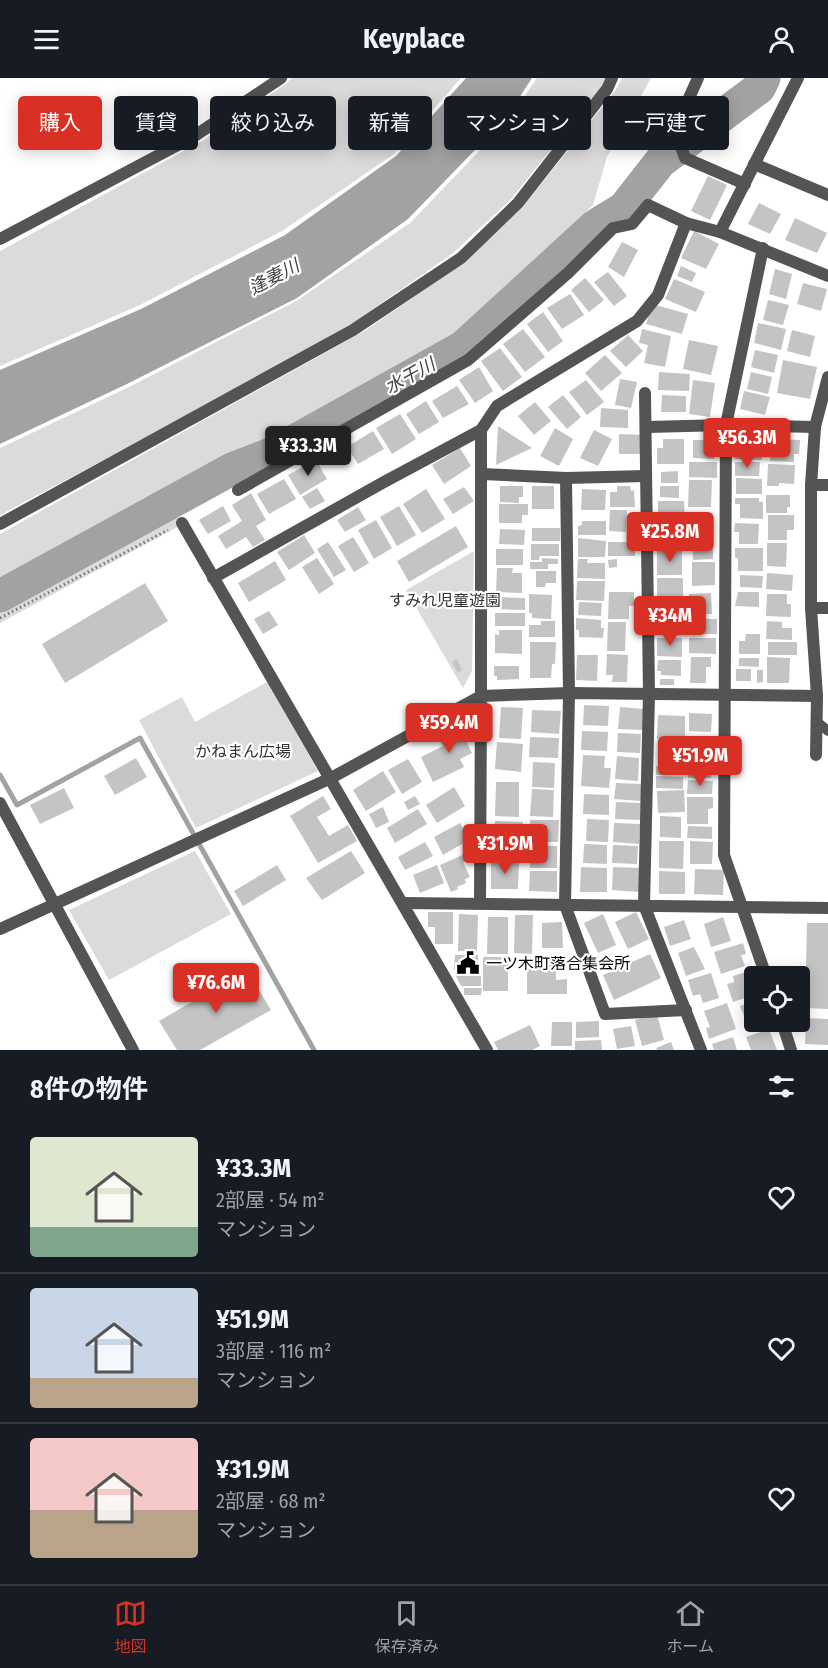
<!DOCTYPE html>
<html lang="ja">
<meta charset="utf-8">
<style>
body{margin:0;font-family:"Fira Sans Condensed","Noto Sans JP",sans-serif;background:#242831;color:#f1f3f6;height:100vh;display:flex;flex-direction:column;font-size:22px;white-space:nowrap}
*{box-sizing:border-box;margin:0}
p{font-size:20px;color:#9ea1a6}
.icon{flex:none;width:33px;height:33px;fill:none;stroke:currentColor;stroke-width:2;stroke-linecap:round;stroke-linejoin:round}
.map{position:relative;height:972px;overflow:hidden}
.details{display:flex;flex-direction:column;background:#171b24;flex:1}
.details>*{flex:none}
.guide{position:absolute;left:18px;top:18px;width:792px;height:54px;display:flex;gap:12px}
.buttons{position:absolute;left:744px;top:888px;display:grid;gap:12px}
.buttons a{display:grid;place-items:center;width:66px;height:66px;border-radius:6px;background:#171b24;box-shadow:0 3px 15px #0003;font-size:30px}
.price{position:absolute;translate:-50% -51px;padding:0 14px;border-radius:6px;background:#d93025;color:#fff;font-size:20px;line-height:39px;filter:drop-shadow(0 2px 3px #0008)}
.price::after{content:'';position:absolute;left:50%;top:36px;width:18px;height:14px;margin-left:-9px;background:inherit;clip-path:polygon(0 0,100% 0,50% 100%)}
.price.active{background:#222;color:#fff}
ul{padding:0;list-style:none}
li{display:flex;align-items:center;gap:18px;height:150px;padding:0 30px}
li+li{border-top:2px solid #363941}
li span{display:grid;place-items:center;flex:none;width:168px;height:120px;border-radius:6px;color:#555}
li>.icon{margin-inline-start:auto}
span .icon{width:72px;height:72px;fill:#fffc;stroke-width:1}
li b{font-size:26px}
h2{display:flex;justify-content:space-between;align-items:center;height:72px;padding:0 30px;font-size:26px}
.chip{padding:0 21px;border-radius:6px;background:#171b24;box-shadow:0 3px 15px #0003;font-size:21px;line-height:54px}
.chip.active{background:#d93025;color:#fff}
header{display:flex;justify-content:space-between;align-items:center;height:78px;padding:0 30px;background:#171b24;font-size:27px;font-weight:700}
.dock{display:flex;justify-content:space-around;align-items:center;height:84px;border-top:2px solid #363941;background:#171b24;font-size:16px;color:#9ea1a6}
.dock a{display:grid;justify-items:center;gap:3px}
.dock .active{color:#d93025}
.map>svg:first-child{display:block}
</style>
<header><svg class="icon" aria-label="menu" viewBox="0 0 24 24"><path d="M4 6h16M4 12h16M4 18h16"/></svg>Keyplace<svg class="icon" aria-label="person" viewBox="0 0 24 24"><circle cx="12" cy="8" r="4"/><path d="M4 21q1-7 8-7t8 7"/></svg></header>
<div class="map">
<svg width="828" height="972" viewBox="0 0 828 972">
<rect width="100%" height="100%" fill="#fff"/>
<g fill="#dbdbdb">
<path d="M292,0H461L394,76L282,153L140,227L0,288V173L204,62L284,7Z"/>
<path d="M537,0H605L601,9L511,121L453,175L356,243L183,340L0,437V370L129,309L298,222L410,145L509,42Z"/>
<path d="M622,0H651L607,79L593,127L455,258L319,338L0,504V456L366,252L464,184L523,129L615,13Z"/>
<path d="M174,434L181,447L0,545V528Z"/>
<path d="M474,473L472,593L463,610L406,512Z"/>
<path d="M267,604L318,693L196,750L139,642L182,619L195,644Z"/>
<path d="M195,773L231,836L109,902L69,832Z"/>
</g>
<path fill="#a2a2a2" d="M466,0H532L506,40L408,141L297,220L129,305L0,366V292L141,231L285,157L396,78Z"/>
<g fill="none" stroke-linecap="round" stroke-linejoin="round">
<path stroke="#a2a2a2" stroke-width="5" d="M0,697L17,727L140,660L314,972"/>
<path stroke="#a2a2a2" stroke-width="33" d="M0,518L232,391L271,376L463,269L596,147L624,130L660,84L759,10L764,0"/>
</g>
<g fill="#c4c4c4">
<path d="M708,98L727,107L710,142L691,133Z"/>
<path d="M759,125L781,136L770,156L748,146Z"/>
<path d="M795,140L827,155L817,175L785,162Z"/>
<path d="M694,153L719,166L706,191L681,180Z"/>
<path d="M622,164L638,172L624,199L608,189Z"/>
<path d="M681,188L696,195L692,204L677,198Z"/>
<path d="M775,191L792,196L786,221L769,216Z"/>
<path d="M608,194L627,218L614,228L594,204Z"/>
<path d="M585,200L604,222L589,234L571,212Z"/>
<path d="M674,201L705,214L696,234L665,221Z"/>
<path d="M803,205L827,211L821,233L797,226Z"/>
<path d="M570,216L584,237L562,251L547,230Z"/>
<path d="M768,222L789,227L783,247L763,242Z"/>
<path d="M652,226L688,236L682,256L646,246Z"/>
<path d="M543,234L563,263L548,274L527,246Z"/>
<path d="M758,245L786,251L781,272L754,265Z"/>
<path d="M523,251L545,279L525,294L503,266Z"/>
<path d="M642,251L671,258L665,289L644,285L648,267L639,265Z"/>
<path d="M792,252L815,258L810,279L787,273Z"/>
<path d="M628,257L643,273L626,289L610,273Z"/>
<path d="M689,262L718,268L711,297L683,291Z"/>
<path d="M500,270L522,299L503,313L481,283Z"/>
<path d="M755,272L778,277L774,295L751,289Z"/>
<path d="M605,277L622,295L601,313L585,295Z"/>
<path d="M783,282L817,289L810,321L777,315Z"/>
<path d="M479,289L493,313L475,325L459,302Z"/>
<path d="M659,294L690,296L689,313L658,312Z"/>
<path d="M751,294L772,299L768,316L747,311Z"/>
<path d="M620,301L637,304L631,330L615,327Z"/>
<path d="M586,302L604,324L587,337L569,314Z"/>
<path d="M693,302L715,305L710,339L689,336Z"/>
<path d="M457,308L469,326L443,340L432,323Z"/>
<path d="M744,313L770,319L765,337L740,331Z"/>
<path d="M563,317L581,339L567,351L548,329Z"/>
<path d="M662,317L686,318V334H661Z"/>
<path d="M426,323L439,344L419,356L406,336Z"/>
<path d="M535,324L551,343L534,357L518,338Z"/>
<path d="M601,330L628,332V350L600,349Z"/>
<path d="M400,336L416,361L392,376L376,350Z"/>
<path d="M498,348L532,370L496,387Z"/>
<path d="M555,350L573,361L559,388L540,378Z"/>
<path d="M594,352L612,361L598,388L580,380Z"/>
<path d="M373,353L384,371L358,386L347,369Z"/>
<path d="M619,356L644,357V376H619Z"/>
<path d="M663,361H684V386H657V370H663Z"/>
<path d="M771,361L800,362L799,376H794V384L770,383Z"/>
<path d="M693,362H715L714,381L693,380Z"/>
<path d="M739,364L762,365V382L735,381V368H739Z"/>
<path d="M460,370L471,388L444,406L432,387Z"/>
<path d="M316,382L327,401L300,417L288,397Z"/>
<path d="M689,384H717V400L689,399Z"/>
<path d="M735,384H760L759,398H735Z"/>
<path d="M768,386L795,387L794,406L779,405V408H767Z"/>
<path d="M678,393V405H661V394Z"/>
<path d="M736,400L762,401V416H736Z"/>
<path d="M284,401L296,421L269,436L257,416Z"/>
<path d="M689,402H712L711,429H688Z"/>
<path d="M500,408H523V419H519V425L500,424Z"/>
<rect x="532" y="408" width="22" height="23"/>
<path d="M617,408H630L631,413L634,412L635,429H610V414H617Z"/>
<path d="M660,408H679V420L660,419Z"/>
<path d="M464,409L474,423L453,436L443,421Z"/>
<path d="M317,410L325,423L310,431L302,419Z"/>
<path d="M426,411L445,441L422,455L403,426Z"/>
<path d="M582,411L606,412L605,432H581Z"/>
<path d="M251,415L266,442L256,448L265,462L253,469L246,459L226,471L218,458L242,443L232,427Z"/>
<path d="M766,417H790V429H787V435H766Z"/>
<path d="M735,420H759V424H763V441L740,440V426H735Z"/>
<path d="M658,423H684L685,445H666V434H658Z"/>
<path d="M499,426H528V437H522V445H499Z"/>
<path d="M223,428L231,443L208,456L199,442Z"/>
<path d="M399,428L416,457L397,468L380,439Z"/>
<path d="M358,429L366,442L345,454L337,442Z"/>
<path d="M610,432H627L626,454L609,453Z"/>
<path d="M688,434H701V439H710V456H689Z"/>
<path d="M768,437H794V452H787V462H768Z"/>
<path d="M376,442L392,470L374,481L358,452Z"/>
<path d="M582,443H606V457H578V448L582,447Z"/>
<path d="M735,445L759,446L758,466H739V454H734Z"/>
<path d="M659,447L680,448V462H685V471L659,470Z"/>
<path d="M456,448L468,469L409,504L397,483Z"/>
<rect x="532" y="450" width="28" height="13"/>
<path d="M500,451L525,452L524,467L499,466Z"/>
<path d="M304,457L315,475L289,492L277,474Z"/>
<path d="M713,458V481L693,482L692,459Z"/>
<path d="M353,459L369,485L354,494L338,468Z"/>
<path d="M578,460L606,463L605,479H578Z"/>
<path d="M328,464L346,492L334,499L317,471Z"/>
<rect x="608" y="464" width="27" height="14"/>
<path d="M767,465H787L786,489L767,488Z"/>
<path d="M531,466H559V478H540L539,482H531Z"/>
<path d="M735,470H763V493H738V480H735Z"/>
<rect x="496" y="471" width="27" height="16"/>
<rect x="657" y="473" width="25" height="24"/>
<path d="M317,480L334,506L319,516L302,489Z"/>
<path d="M542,480L558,481V486H548V491H530V484H542Z"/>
<path d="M578,481H588L587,485H605V501L577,500Z"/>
<path d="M617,481V489L609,490L608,482Z"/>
<path d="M275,483L286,502L249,524L238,505Z"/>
<path d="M692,484H715V507L692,508Z"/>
<path d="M497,490H513L512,495H522V515L496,514Z"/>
<path d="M536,493H556V505H546L545,509H536Z"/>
<path d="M767,495L793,497L792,513L766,511Z"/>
<path d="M740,497L763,498L762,510L740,509Z"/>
<path d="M657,500H683V525H667V520H657Z"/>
<path d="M577,503H605L604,523L576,522Z"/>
<path d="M145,505L168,543L65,605L42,566Z"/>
<path d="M609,514H634V528H629V541H608Z"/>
<path d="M738,514H759V529L735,528Z"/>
<path d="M711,515L712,536H689V516Z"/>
<path d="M529,516L552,517L551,541L532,540V535H529Z"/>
<path d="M767,516H787V526H791V539L766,538Z"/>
<path d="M495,519L525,520V532L495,531Z"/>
<path d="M579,524L602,525L601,538L578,537Z"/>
<path d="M656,528H685L684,553H656Z"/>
<path d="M269,533L278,547L263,556L254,541Z"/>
<rect x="495" y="535" width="30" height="13"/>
<path d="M576,540L601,542V550H604L603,560L579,559V552H576Z"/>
<path d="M692,541H717V556H691Z"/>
<path d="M541,543H555V559H529V547H541Z"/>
<path d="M767,543L782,544V550H792V562L766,561Z"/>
<path d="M608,544H626L625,573H607Z"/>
<path d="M499,552H522V576L495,575V556L499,557Z"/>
<path d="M746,556H760V576H739V563H745Z"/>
<path d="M657,560H682V579L657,578Z"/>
<path d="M689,560H716V576L689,575Z"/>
<path d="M530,564H556L555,586H552L551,600H530Z"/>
<rect x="768" y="564" width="29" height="13"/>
<path d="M607,576L628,577L627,604H612L613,597H606Z"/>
<path d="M577,577H598L597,603L576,602Z"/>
<path d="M691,579H711V589H706V605H690Z"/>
<path d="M767,579L790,580L789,605H767Z"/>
<path d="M739,580H759V589L739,588Z"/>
<path d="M457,581L462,592L458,595L452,584Z"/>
<path d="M658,582H681V598L661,597V593H657Z"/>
<path d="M494,588H519V601L497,602V598H494Z"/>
<rect x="736" y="591" width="15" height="12"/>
<path d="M757,592H763V604L757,605Z"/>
<rect x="660" y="601" width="14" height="6"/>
<path d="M584,627L609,628L608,648L583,647Z"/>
<path d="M501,629L523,630L521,661L499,660Z"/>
<path d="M620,629L645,631L643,652L618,651Z"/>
<path d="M532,632L561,633L559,656L531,654Z"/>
<path d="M689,635L712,636L711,654L689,653Z"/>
<path d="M658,637L685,638V662L657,661Z"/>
<path d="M465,645L474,661L467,665L472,675L460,681L464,689L433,704L421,679L443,668L441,664L452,659L449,653Z"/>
<path d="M582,653L608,654L607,673L581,672Z"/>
<path d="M618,655L641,656L640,675L617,674Z"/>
<path d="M530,659L559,660L558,680L529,679Z"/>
<path d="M662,663H686L685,685L661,684Z"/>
<path d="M497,664L523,666L521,694L495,691Z"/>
<rect x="688" y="673" width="29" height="10"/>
<path d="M583,677L605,678L604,690H611L609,710L581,708Z"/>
<path d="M617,678L639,680L638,703L615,701Z"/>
<path d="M136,680L147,699L115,717L104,698Z"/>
<path d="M408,681L422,704L402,716L388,692Z"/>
<path d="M533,684L555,685L554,710L532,709Z"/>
<path d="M696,686L712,687L711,700H688V690H696Z"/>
<rect x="656" y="688" width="30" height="9"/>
<path d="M383,693L396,714L366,733L353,712Z"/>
<path d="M656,698L683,699V711L656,710Z"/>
<path d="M688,702L713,703L712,716H687Z"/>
<path d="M496,704H519V739L495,738Z"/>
<path d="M616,705L642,706L641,723L614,721Z"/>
<path d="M454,709L465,728L437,745L426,727Z"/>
<path d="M64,710L74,730L40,746L30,727Z"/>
<path d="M532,711L554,712L553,739L530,738Z"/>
<path d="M684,712L685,734L658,735L657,713Z"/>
<path d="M584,716L609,717V737L583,736Z"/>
<path d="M323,718L331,731L317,739L329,758L348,747L357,763L318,785L290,738Z"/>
<path d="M415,718L420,726L408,732L404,724Z"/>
<path d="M687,719H713V730L708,731V746H687Z"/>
<path d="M616,724L641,725L640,742L615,741Z"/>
<path d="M383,729L389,744L376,750L369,736Z"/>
<path d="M418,731L427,746L395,765L387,750Z"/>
<path d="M660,738L681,739V760L660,759Z"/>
<path d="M587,741L609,742L608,764L586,763Z"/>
<path d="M530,742H559L558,764H530Z"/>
<path d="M495,743L523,744L522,769L494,768Z"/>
<path d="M460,745L469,762L443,777L434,759Z"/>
<path d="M614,745L640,746L639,766L613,764Z"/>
<path d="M688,748L712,749V761L687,760Z"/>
<path d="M659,763H684L683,791L659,790Z"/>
<path d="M690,763L713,764L712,786H690Z"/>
<path d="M425,764L433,778L405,792L398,779Z"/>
<path d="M584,766L607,767V786L583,785Z"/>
<path d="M531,767L557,768V790H530Z"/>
<path d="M613,767L638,768L637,786L612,785Z"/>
<path d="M351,773L365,795L322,822L306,800Z"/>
<path d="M465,776L468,782L463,784L470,799L465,801L466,805L457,809L458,811L451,814L440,787Z"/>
<path d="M491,784H519L518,811H491Z"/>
<path d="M277,787L286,802L243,828L234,813Z"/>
<path d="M437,787L444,805L420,815L413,797Z"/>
<path d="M581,789L607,790V814H580Z"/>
<path d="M613,789L641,790L639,814L612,812Z"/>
<path d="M695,791L724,792L723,817L694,816Z"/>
<path d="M530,793H557V814L529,813Z"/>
<path d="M659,793L685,794V816H659Z"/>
<path d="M428,834H453V866H435V849H428Z"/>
<path d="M636,834L649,861L628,871L615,844Z"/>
<path d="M459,836L478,837L477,873H458Z"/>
<path d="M603,836L616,867L598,875L584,845Z"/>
<path d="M515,837H533L532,876L514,875Z"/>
<path d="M488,839H508V876H487Z"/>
<path d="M723,839L731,863L711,869L704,846Z"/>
<path d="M684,842L691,861L670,868L664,849Z"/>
<path d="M562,844L563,870H542V845Z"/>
<path d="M807,845H828V931L805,930Z"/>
<path d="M743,865L746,876L741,877L745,888L721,896L714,874Z"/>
<path d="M694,869L705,891L686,898L678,875Z"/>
<path d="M650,876L661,900L614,922L603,897Z"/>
<path d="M455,877H478V893L454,892Z"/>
<rect x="483" y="879" width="25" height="34"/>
<path d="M556,882V902L567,901V916H527V883Z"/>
<path d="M247,892L271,932L200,972H177L159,943Z"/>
<path d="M746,894L752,909L748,910L751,918L733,924L727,906L734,904L733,898Z"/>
<path d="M481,895V908H461L455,896Z"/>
<path d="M711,895L719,920L703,925L700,916L693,918L688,902Z"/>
<path d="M464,910H482L481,917H464Z"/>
<path d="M754,923V944H760L748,948L740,928Z"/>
<path d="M727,925L736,951L709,961L706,950L710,949L704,933Z"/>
<path d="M657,936L664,962L642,968L635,942Z"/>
<path d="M806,940L828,941V967L805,966Z"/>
<path d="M599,943V959L576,960V944Z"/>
<path d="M552,944H572V968H551Z"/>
<path d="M530,947L540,968L532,972H498L494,964Z"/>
<path d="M631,948L635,968L617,971L613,951Z"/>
<path d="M769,951L777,972H751L746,959Z"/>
<path d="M733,959L737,972H714L712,966Z"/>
<path d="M601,962L602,972H575V963Z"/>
<path d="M671,964L674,972H657L656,970Z"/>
</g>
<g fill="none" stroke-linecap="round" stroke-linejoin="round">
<path stroke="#767676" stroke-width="3" stroke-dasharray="1.5 3" stroke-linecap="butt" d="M0,540L168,452"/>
<path stroke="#545454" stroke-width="10" d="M816,643L828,653"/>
<g stroke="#545454" stroke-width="12">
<path d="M698,0L675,51L685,80L745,106"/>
<path d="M754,86L828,117"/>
<path d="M720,154L798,0"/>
<path d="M0,161L193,59L281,0"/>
<path d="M763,170L726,347L724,777L766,898"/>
<path d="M645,315L649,616L644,827L701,972"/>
<path d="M647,349L726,347L815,349"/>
<path d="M482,396L566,400L646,398"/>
<path d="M566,400L569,615L565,827L605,936L686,932"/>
<path d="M811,407H828"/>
<path d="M238,412L468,282L568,195L613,150L632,146L648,127L686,145"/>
<path d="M182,445L487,972"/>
<path d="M0,446L353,252L461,180L518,125L607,11L612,0"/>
<path d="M213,500L384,404L481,352L497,328L637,243L658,217L686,145L720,154L828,198"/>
<path d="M811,530H828"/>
<path d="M816,677L817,618L811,530V407L815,349L828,299"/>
<path d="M0,725L133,972"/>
<path d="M480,824L481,618L569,615L817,618"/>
<path d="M403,825L828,830"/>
<path d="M0,851L331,700L481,618V352"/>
<path d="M782,944L791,972"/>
</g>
</g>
<defs>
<g id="civic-bare" transform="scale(1.8)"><path d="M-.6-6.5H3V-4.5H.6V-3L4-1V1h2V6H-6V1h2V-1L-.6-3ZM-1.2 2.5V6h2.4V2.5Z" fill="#000" stroke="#fff" stroke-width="2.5" paint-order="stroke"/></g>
</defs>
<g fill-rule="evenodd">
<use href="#civic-bare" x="468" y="885"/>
</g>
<g text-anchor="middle" stroke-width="4.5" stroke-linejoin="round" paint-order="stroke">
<g font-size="16" fill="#323232" stroke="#fff">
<text x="445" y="528">すみれ児童遊園</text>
<text x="243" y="679">かねまん広場</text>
</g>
<g font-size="16" fill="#000" stroke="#fff" text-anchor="start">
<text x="486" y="891">一ツ木町落合集会所</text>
</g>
<g font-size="18" font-style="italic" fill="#434343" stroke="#fff">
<text transform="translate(274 199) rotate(-28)" y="6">逢妻川</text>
<text transform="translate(410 298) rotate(-29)" y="6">水干川</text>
</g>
</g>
</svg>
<div class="buttons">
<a><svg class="icon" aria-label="locate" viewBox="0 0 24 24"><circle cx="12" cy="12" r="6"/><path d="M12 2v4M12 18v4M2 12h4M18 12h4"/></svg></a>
</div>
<b class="price" style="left:747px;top:391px">¥56.3M</b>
<b class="price active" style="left:308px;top:399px">¥33.3M</b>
<b class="price" style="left:670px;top:485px">¥25.8M</b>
<b class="price" style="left:670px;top:569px">¥34M</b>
<b class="price" style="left:449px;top:676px">¥59.4M</b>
<b class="price" style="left:700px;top:709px">¥51.9M</b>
<b class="price" style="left:505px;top:797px">¥31.9M</b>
<b class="price" style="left:216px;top:936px">¥76.6M</b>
<div class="guide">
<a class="chip active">購入</a>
<a class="chip">賃貸</a>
<a class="chip">絞り込み</a>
<a class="chip">新着</a>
<a class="chip">マンション</a>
<a class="chip">一戸建て</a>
</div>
</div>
<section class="details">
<h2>8件の物件<svg class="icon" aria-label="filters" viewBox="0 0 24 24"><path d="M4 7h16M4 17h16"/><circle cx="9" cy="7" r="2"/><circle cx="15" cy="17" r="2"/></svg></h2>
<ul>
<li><span style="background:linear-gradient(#dfe7d0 75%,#7fa58c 0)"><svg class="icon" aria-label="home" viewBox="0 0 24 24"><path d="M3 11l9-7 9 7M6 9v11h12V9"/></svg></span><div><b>¥33.3M</b><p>2部屋 · 54 m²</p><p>マンション</p></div><svg class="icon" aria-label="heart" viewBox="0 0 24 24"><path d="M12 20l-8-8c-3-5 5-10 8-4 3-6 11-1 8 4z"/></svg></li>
<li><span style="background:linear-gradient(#c9d6e8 75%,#b9a48a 0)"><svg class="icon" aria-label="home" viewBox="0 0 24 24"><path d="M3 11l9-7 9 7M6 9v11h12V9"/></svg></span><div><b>¥51.9M</b><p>3部屋 · 116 m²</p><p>マンション</p></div><svg class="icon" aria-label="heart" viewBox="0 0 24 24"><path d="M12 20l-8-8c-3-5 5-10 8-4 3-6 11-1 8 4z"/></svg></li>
<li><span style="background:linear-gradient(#f6c9c9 60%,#b9a48a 0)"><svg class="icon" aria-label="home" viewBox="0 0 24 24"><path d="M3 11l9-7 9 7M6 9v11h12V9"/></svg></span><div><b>¥31.9M</b><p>2部屋 · 68 m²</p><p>マンション</p></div><svg class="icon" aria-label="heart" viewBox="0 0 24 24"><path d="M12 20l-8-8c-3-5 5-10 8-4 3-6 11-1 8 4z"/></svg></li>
</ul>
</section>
<nav class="dock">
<a class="active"><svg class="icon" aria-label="map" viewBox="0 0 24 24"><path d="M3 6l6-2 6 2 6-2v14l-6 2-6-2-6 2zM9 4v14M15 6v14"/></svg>地図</a>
<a><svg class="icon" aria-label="saved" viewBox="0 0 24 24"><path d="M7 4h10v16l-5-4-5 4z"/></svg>保存済み</a>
<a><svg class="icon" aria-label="home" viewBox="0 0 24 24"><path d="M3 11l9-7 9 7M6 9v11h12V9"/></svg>ホーム</a>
</nav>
